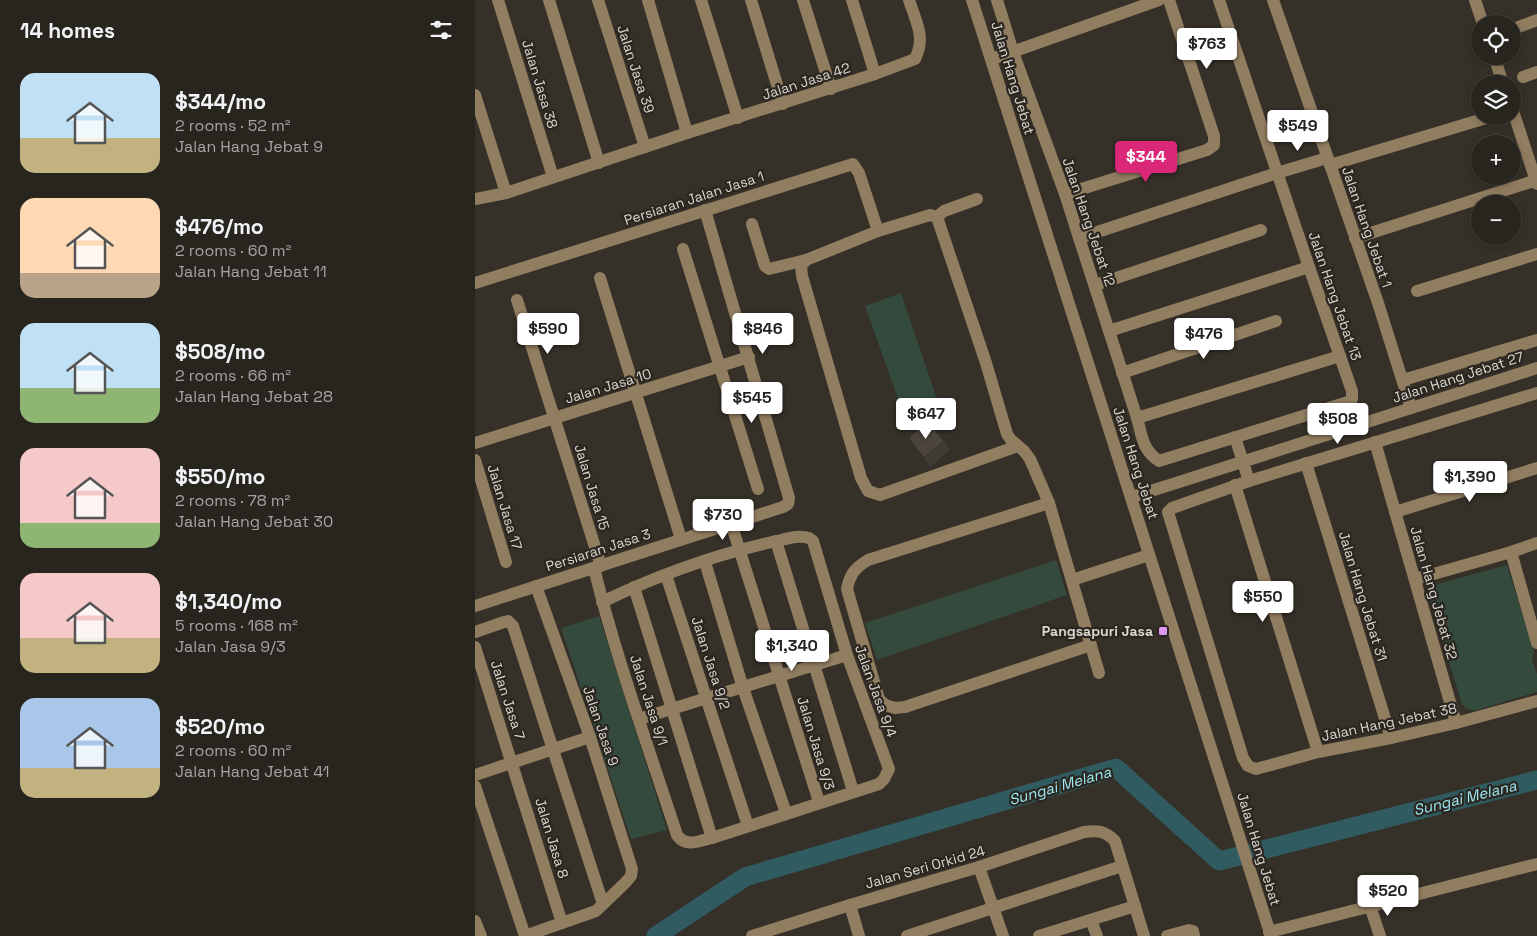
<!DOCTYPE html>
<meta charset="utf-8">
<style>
body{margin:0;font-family:"Space Grotesk",sans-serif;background:#34302b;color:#f1f3f6;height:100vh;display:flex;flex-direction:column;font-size:19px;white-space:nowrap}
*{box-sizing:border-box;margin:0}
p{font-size:16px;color:#a5a4a4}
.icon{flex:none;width:28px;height:28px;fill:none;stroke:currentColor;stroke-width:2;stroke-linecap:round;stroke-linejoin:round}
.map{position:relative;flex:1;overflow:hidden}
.side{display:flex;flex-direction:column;background:#28241e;width:475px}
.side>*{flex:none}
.fabs{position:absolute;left:996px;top:15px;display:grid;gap:10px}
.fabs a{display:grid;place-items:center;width:50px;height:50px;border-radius:50%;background:#28241e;box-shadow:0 2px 8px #0003,0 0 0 1px #44413c;font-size:25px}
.price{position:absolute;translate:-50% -42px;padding:0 11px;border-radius:5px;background:#fff;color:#222;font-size:16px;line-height:32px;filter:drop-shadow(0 1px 2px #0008)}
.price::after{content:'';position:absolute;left:50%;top:30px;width:15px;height:11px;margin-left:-8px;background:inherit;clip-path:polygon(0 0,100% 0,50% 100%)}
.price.selected{background:#db2777;color:#fff}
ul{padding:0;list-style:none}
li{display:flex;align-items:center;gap:15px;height:125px;padding:0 20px}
li span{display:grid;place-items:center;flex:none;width:140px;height:100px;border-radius:15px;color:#555}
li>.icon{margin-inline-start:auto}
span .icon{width:60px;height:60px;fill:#fffc;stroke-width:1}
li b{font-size:21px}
h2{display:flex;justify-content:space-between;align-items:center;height:60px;padding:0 20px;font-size:21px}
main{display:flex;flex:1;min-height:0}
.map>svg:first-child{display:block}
</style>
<main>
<section class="side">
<h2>14 homes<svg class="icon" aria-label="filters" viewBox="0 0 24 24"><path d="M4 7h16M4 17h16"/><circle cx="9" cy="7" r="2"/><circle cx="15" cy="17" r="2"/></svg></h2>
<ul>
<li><span style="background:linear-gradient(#bfe0f5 65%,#c2b280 0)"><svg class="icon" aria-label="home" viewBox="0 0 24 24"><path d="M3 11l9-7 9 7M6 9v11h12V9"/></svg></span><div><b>$344/mo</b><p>2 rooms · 52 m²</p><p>Jalan Hang Jebat 9</p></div></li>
<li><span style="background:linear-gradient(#ffd9b3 75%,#b9a48a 0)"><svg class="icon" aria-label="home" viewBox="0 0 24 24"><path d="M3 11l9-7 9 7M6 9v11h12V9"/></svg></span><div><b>$476/mo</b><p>2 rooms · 60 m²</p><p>Jalan Hang Jebat 11</p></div></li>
<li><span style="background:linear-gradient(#bfe0f5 65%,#8fb573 0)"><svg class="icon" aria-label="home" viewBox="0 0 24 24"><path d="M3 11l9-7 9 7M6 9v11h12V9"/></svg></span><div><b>$508/mo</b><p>2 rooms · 66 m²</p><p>Jalan Hang Jebat 28</p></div></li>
<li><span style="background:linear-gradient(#f6c9c9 75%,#8fb573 0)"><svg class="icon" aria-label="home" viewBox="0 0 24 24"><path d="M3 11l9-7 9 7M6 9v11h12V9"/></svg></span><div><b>$550/mo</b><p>2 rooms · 78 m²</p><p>Jalan Hang Jebat 30</p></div></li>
<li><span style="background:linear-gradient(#f6c9c9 65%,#c2b280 0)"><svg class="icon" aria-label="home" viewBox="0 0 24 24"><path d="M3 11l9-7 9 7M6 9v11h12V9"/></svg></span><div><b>$1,340/mo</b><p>5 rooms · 168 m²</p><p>Jalan Jasa 9/3</p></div></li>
<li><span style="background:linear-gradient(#a9c7e8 70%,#c2b280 0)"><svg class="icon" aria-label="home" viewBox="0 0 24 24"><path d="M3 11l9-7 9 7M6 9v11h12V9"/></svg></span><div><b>$520/mo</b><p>2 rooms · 60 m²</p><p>Jalan Hang Jebat 41</p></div></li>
</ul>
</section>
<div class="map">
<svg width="1062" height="936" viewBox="0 0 1062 936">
<rect width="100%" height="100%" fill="#353028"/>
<g fill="#334a3c">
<path d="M426,293L465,408L432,424L390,306Z"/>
<path d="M581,560L592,595L402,660L390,623Z"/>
<path d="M1032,565L1059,651L1057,660L1062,674V692L999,711L991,708L987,704L951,587Z"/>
<path d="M124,616L192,830L156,839L86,628Z"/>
</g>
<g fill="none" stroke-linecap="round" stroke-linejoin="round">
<path stroke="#305b60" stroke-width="19" d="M181,936L270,877L641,768L744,861L1062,780"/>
<g stroke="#917d60" stroke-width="12">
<path d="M23,0L78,177"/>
<path d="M74,0L124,163"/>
<path d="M123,0L170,147"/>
<path d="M173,0L212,133"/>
<path d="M226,0L263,118"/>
<path d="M276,0L308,104"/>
<path d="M328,0L356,89"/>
<path d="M377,0L400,74"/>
<path d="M497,0L796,936"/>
<path d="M522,0L538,52L590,194L662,418C667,435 667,450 684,461L873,402L877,399V391L834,267L744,0"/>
<path d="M798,0L903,303L936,408"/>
<path d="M1000,0L1008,24"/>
<path d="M1038,29L1062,20"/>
<path d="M1019,56L1028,84"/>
<path d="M517,59L684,0"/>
<path d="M1048,77L1062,72"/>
<path d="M0,95L31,193"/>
<path d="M1038,111L1062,184"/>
<path d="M855,165L1018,116"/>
<path d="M590,194L732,150L739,145V136L694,0"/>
<path d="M0,199L31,193L212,133L400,74L440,59C451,37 441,22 434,0"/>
<path d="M462,217L511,363L532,434L536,440L549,451L555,459L574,503L624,673"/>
<path d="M277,224L290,266L294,269L331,260L403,231L455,215L462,217L469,211L502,199"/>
<path d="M604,238L802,173L852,158"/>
<path d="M880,238L1062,180"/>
<path d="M208,249L283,489"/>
<path d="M331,260L326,266L327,276L386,478L393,491L405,495L543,446"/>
<path d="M125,278L206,539"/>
<path d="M0,283L378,164L384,173L403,231"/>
<path d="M620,285L786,230"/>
<path d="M942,291L1062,254"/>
<path d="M42,300L126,566"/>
<path d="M634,331L834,267"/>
<path d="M647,373L801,321"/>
<path d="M928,380L1062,340"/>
<path d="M1062,393L774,481L697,508L693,512L768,758L773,766L781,769L843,752L916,738L981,723L1062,701"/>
<path d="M662,418L865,356"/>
<path d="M760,437L774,481"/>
<path d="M900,442L981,723"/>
<path d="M0,443L274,357"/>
<path d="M0,460L31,562"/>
<path d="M831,463L916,738"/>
<path d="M760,485L843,752"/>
<path d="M657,497L1062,368"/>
<path d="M574,503L393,560C380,568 375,574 372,589L404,699L410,705L420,708L430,707L616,645"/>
<path d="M920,512L1062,468"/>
<path d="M256,523L344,802"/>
<path d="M301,541L378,791"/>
<path d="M1036,552L1062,643"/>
<path d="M230,562L268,688L311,813"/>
<path d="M119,568C141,658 173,746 202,835C211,848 224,841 237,838L404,784L409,779L414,769L372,655L338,541L334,538C322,534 309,540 297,542C239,555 181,576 127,602"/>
<path d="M191,575L273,826"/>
<path d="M941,579L1036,552L1062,543"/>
<path d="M597,580L674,555"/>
<path d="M159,587L237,838"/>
<path d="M0,606L308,507L313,504L314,498L230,210"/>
<path d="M0,632L29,622L33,621L38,626L128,904"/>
<path d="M0,647L87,923"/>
<path d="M164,719L372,655"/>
<path d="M0,775L115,737"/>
<path d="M0,786L50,936"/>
<path d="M504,867L528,936"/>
<path d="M375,905L384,936"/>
<path d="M895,906L905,936"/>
<path d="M616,920L622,936"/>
<path d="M0,921L6,936"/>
<path d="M794,932L1062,864"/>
<path d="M50,936L121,911L151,882L156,876L157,869L115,737L61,586"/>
<path d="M277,936L375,905L504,867L609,832C623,830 630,831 640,841L669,936"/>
<path d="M432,936L647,866"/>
<path d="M564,936L660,906"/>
<path d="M692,936L714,930L718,931L719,936"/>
</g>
</g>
<path fill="#413b35" d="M434,438L469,441L475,450L455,467Z"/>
<path fill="#4c453e" stroke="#35302b" d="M452,421L469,441L449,458L434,438Z"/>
<rect fill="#df98f1" stroke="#2b261f" stroke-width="2" x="683" y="626" width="10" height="10" rx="2.5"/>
<g text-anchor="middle" stroke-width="4.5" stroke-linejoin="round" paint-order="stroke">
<g font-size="14" fill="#dad7d2" stroke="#2b261f">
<text transform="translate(161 69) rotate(72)" y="5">Jalan Jasa 39</text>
<text transform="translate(538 78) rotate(73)" y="5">Jalan Hang Jebat</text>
<text transform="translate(331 81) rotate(-18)" y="5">Jalan Jasa 42</text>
<text transform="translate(65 84) rotate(73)" y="5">Jalan Jasa 38</text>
<text transform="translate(219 198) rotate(-18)" y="5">Persiaran Jalan Jasa 1</text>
<text transform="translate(614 222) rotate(71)" y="5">Jalan Hang Jebat 12</text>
<text transform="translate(892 227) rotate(71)" y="5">Jalan Hang Jebat 1</text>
<text transform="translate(860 296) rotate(71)" y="5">Jalan Hang Jebat 13</text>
<text transform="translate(983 377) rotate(-18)" y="5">Jalan Hang Jebat 27</text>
<text transform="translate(133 386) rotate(-17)" y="5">Jalan Jasa 10</text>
<text transform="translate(661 463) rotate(72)" y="5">Jalan Hang Jebat</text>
<text transform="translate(117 487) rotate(73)" y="5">Jalan Jasa 15</text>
<text transform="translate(30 507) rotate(73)" y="5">Jalan Jasa 17</text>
<text transform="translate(123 550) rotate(-18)" y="5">Persiaran Jasa 3</text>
<text transform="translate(959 593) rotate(74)" y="5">Jalan Hang Jebat 32</text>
<text transform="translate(888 596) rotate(73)" y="5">Jalan Hang Jebat 31</text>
<text transform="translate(236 663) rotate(72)" y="5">Jalan Jasa 9/2</text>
<text transform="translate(401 691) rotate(70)" y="5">Jalan Jasa 9/4</text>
<text transform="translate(33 700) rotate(72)" y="5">Jalan Jasa 7</text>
<text transform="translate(174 700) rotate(72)" y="5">Jalan Jasa 9/1</text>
<text transform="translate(914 722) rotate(-12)" y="5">Jalan Hang Jebat 38</text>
<text transform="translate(126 726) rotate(71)" y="5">Jalan Jasa 9</text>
<text transform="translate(341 743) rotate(73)" y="5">Jalan Jasa 9/3</text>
<text transform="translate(77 838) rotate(73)" y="5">Jalan Jasa 8</text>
<text transform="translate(784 849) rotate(73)" y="5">Jalan Hang Jebat</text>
<text transform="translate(450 867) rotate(-16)" y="5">Jalan Seri Orkid 24</text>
</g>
<g font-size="14" font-weight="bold" fill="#dad7d2" stroke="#2b261f" text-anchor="end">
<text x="678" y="636">Pangsapuri Jasa</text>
</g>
<g font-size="15" font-style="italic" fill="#9be9f4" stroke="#2b261f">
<text transform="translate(585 786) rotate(-16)" y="5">Sungai Melana</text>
<text transform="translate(990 798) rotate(-14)" y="5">Sungai Melana</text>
</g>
</g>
</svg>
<div class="fabs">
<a><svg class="icon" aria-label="locate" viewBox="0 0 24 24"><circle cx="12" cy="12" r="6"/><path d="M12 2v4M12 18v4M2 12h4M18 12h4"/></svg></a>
<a><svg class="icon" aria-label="layers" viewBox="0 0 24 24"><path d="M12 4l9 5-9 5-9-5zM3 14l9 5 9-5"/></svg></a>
<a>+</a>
<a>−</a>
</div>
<b class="price" style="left:732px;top:70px">$763</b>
<b class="price" style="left:823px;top:152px">$549</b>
<b class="price selected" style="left:671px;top:183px">$344</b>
<b class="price" style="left:73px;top:355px">$590</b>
<b class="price" style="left:288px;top:355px">$846</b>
<b class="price" style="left:729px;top:360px">$476</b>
<b class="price" style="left:277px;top:424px">$545</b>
<b class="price" style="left:451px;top:440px">$647</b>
<b class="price" style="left:863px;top:445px">$508</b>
<b class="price" style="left:995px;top:503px">$1,390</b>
<b class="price" style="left:248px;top:541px">$730</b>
<b class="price" style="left:788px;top:623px">$550</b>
<b class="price" style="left:317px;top:672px">$1,340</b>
<b class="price" style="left:913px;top:917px">$520</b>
</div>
</main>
